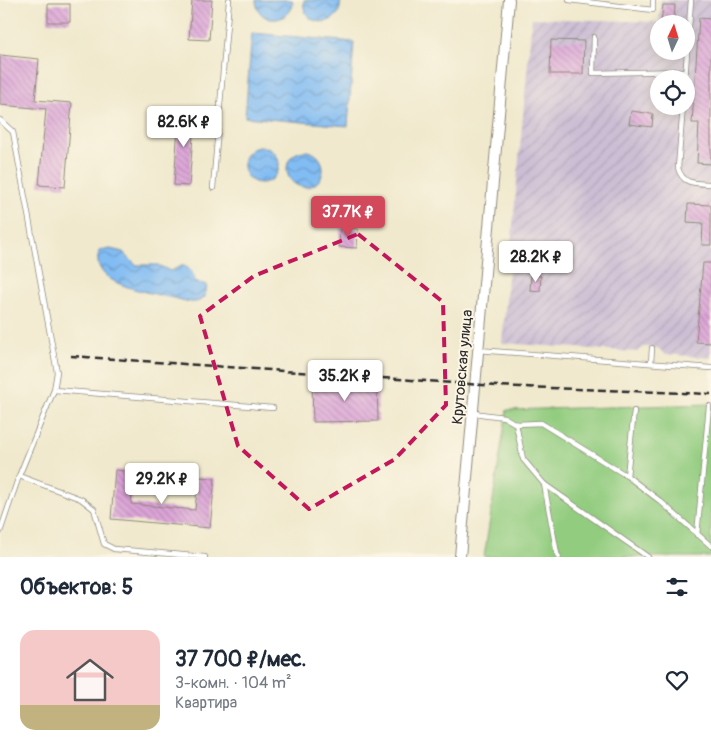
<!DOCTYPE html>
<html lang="ru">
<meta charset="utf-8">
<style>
body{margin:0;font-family:Pangolin,sans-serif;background:#f2f2f3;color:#1f2937;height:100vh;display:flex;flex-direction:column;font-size:19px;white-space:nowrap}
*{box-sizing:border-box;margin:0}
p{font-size:16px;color:#747a83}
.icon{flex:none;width:28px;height:28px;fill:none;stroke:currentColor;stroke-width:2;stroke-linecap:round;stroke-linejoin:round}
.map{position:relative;height:557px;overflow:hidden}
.side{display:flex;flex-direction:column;background:#fff;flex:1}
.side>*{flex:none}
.needle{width:32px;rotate:4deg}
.buttons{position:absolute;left:650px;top:15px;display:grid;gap:10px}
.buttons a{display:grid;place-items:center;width:45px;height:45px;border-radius:50%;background:#fff;box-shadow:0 2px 12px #0003;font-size:25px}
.price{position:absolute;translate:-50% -42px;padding:0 11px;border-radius:5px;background:#fff;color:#222;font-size:16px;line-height:32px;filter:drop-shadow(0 1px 2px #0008)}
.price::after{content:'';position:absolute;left:50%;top:30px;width:15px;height:11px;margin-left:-8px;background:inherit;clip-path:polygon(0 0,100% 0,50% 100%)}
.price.selected{background:#d1495b;color:#fff}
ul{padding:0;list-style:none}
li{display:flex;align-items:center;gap:15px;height:125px;padding:0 20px}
li span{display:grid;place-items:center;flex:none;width:140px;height:100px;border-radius:15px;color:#555}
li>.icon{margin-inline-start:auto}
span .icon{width:60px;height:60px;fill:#fffc;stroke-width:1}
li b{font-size:21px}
h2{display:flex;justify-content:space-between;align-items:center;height:60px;padding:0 20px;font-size:21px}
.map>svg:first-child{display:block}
</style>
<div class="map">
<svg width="711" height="557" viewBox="0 0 711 557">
<defs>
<pattern id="industrial-furrows" width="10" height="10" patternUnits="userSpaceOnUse" patternTransform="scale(1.25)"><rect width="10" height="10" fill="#ccbed4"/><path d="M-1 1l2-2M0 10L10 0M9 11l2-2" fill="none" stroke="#afa3b6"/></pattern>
<pattern id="water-waves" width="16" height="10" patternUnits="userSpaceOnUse" patternTransform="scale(1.25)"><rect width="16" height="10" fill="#81bcf3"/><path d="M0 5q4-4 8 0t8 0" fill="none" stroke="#6a99c5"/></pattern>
<pattern id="building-back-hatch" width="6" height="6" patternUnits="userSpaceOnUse" patternTransform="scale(1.25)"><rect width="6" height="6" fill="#dca4d8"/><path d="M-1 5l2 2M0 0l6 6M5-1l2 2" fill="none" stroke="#b386af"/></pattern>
</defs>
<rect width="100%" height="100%" fill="#fcf5e5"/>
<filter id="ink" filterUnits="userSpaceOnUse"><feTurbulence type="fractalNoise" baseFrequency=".02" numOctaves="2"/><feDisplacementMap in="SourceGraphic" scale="10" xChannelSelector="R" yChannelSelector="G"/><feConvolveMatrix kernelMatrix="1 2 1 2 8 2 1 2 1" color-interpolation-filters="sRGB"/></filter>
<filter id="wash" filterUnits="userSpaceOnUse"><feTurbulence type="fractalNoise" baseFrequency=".0096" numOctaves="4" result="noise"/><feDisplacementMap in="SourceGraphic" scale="20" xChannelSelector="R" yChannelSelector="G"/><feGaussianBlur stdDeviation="1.12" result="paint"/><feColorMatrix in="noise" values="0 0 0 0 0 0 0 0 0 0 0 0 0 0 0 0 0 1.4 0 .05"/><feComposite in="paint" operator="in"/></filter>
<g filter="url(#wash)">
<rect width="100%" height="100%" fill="#f0e9cd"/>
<path fill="url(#industrial-furrows)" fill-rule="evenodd" d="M661,0H711V358L665,354L658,348L644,347L636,352L502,343L532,18L659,22ZM659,24H686V51H659ZM659,79H686V106H659Z"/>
<path fill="#92cc7f" stroke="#5e7c55" d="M711,404V557H484L507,410Z"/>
<g fill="url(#water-waves)" stroke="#56748f">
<path d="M256,0H292L293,1C289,26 257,25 256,0Z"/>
<path d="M304,0H340C344,29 300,29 304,0Z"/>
<path d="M252,33L354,42L348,126L245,117Z"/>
<circle cx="261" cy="165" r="18"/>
<circle cx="305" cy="169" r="18"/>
<path d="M110,249L123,252L136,265H158L170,271L184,265L192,272L195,282L207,285L205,297C203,299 198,302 195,302C188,303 172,297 164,296C143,291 89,284 99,251Z"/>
</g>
<g id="blocks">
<g fill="url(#building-back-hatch)">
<path d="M192,0H212L209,40L189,39Z"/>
<rect x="48" y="4" width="22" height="18"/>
<path d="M663,5H675L674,24H661Z"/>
<path d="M699,18L711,19V164L697,163L699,123H692Z"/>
<path d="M551,40L584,41L583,74H550Z"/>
<path d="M0,55L39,59L35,100L72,103L65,187L39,185L46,109L0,105Z"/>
<path d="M179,110L195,111L189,186L174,185Z"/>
<path d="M631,111L653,114L652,127L629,124Z"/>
<path d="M688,204L711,205V245H702L703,223L687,222Z"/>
<path d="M340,228L358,229L357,248L339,247Z"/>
<path d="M703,263H711V343L696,342Z"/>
<path d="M531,276H541L540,291L530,290Z"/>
<path d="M377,382L378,421L313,422L312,383Z"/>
<path d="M115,470L134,472L131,504L195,510L198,477L215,478L210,528L111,519Z"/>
</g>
</g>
</g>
<g filter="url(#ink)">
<use href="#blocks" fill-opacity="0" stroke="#8e8a7c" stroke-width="1"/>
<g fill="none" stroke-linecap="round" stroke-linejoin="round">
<g stroke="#8e8a7c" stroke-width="6">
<g id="service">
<path d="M569,0L653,10V0"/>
<path d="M594,37L593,73L686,71"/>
<path d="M685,79L691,0"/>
<path d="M683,106L678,168C683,185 695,183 711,184"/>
<path d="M0,120L13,132L57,372L54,390L19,476L0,532"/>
<path d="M213,188L229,0"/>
<path d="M478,350L711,368"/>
<path d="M651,363L652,348"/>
<path d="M54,390L273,408"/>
<path d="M473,413L504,417L516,424L541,423L627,476L660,501L711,546"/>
<path d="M516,424L523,459L544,484L648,557"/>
<path d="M19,476L81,499L94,509L104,544L114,549L205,557"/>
<path d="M627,476L634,411"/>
<path d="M544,484L557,554L559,557"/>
<path d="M697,535L709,406"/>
</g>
</g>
<g stroke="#8e8a7c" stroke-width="12">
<path id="tertiary" d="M460,557L509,0"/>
</g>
<use href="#service" stroke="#fff" stroke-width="4.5"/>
<use href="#tertiary" stroke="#fff" stroke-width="10"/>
<path stroke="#2b2b2b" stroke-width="2.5" stroke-dasharray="8 4" stroke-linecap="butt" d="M71,356L497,386L711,394"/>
</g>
</g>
<path fill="none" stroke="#c2185b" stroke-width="4" stroke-dasharray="10 6" stroke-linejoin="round" d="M358,234L443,302L446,405L395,459L309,509L238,446L200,316L254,276Z"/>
<g text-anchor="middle" stroke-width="4" stroke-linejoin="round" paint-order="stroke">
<g font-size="15" fill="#2b2b2b" stroke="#fcf5e5">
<text transform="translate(462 367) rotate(-85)" y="5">Крутовская улица</text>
</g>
</g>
</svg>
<div class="buttons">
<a><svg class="needle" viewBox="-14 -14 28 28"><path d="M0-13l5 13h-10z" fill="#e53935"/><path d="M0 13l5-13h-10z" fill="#747a83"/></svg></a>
<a><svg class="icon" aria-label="locate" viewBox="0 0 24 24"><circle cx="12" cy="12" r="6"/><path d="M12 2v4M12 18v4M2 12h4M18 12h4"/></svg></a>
</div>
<b class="price" style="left:184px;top:148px">82.6K ₽</b>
<b class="price selected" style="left:348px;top:238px">37.7K ₽</b>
<b class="price" style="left:536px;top:283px">28.2K ₽</b>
<b class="price" style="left:345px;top:402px">35.2K ₽</b>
<b class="price" style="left:162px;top:505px">29.2K ₽</b>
</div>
<section class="side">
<h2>Объектов: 5<svg class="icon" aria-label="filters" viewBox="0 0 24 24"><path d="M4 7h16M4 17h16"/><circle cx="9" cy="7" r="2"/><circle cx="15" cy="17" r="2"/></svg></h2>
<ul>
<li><span style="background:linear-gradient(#f6c9c9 75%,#c2b280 0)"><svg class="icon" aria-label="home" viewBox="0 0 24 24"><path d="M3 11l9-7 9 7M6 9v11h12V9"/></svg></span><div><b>37 700 ₽/мес.</b><p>3-комн. · 104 m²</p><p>Квартира</p></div><svg class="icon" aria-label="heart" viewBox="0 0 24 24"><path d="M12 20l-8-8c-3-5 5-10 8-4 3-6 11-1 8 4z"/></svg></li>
</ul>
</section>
